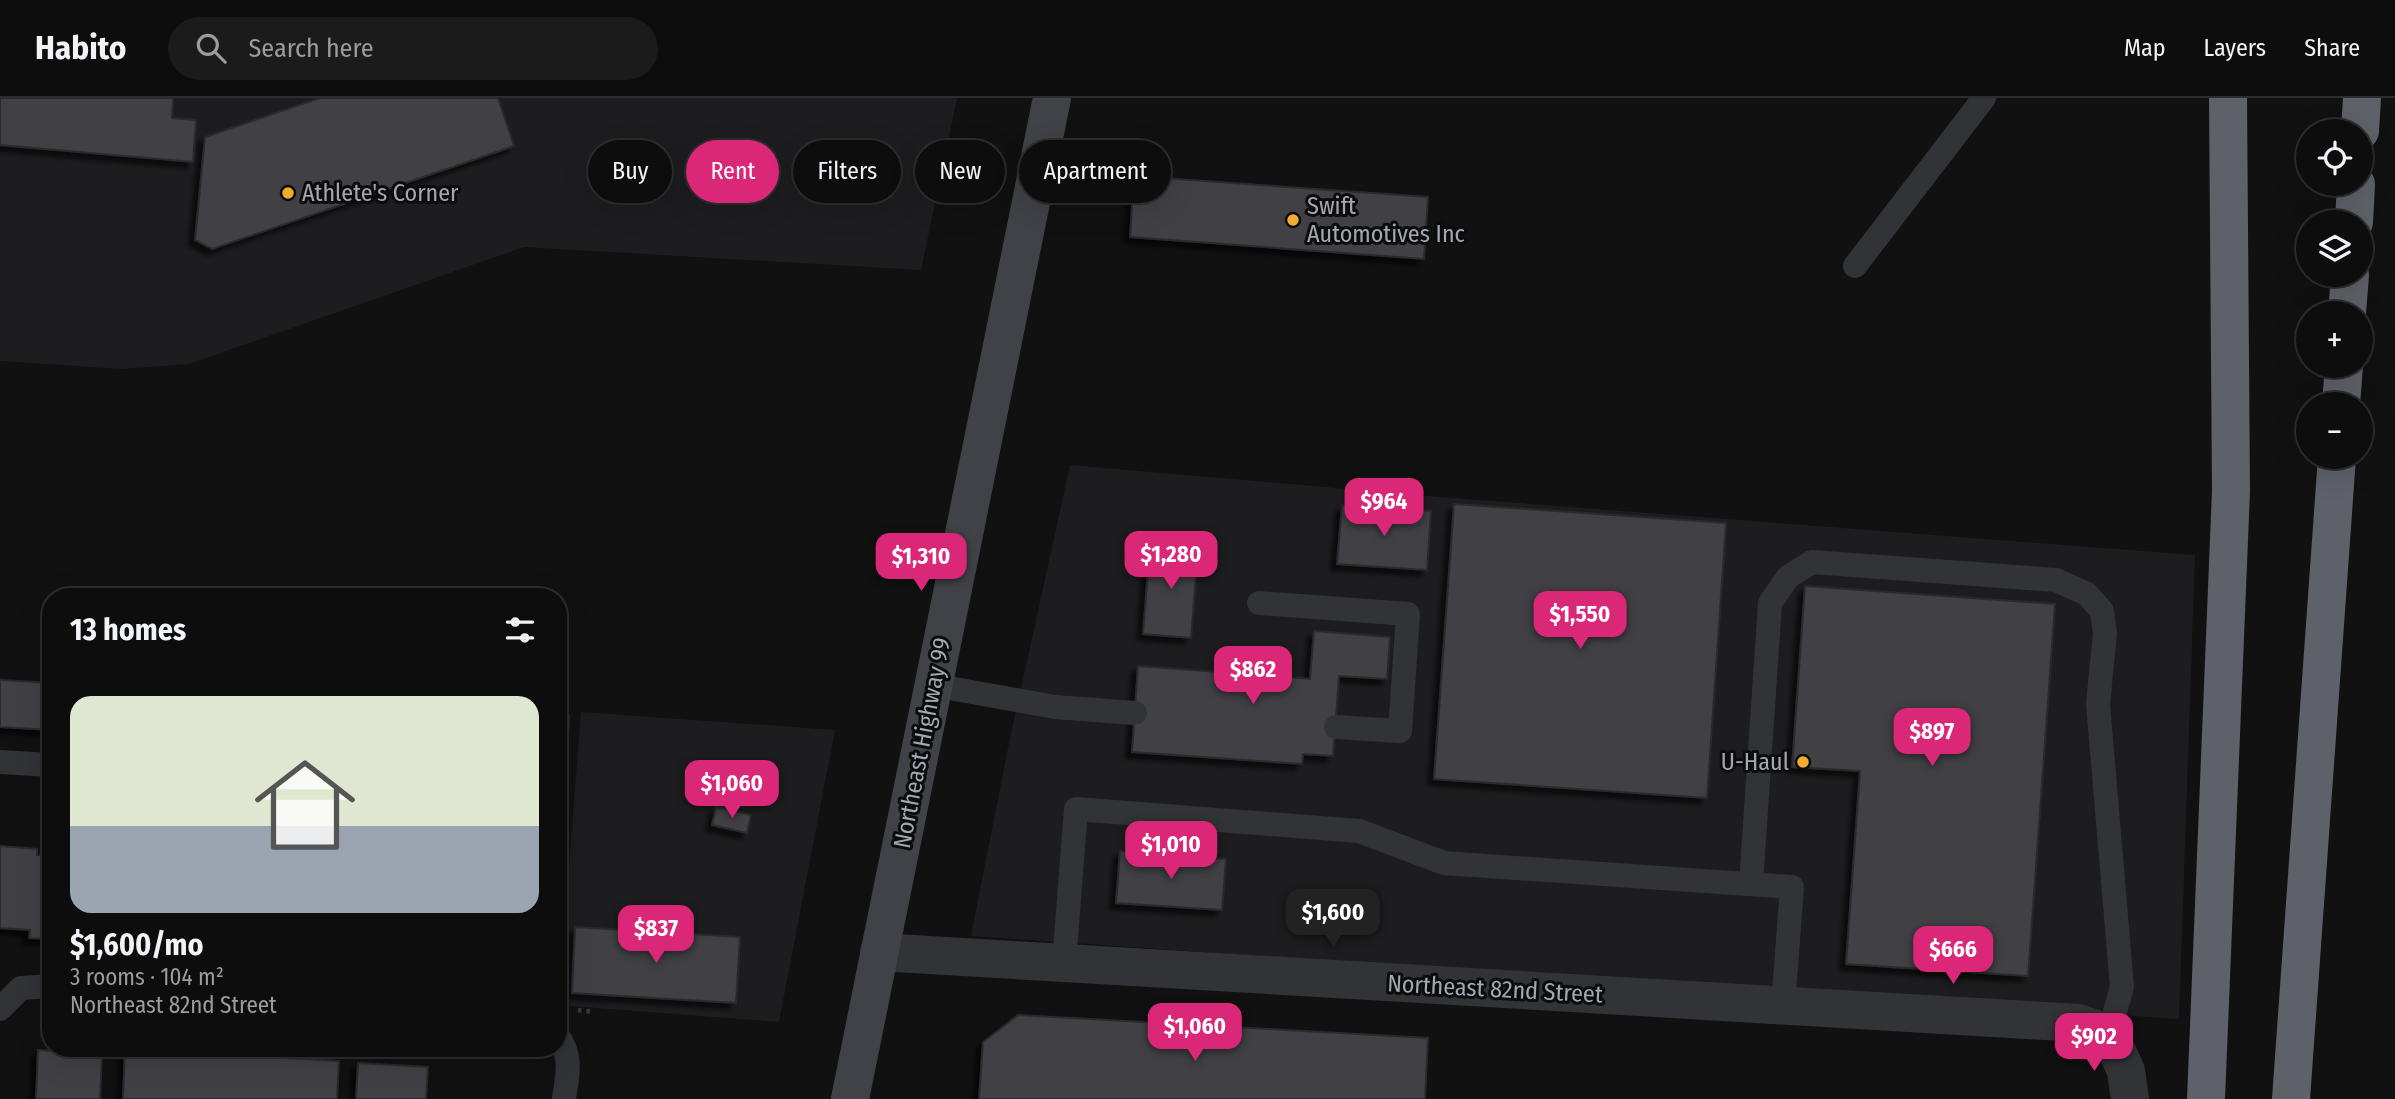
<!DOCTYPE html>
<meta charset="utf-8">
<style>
body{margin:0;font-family:"Fira Sans Condensed",sans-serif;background:#1b1b1c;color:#f1f3f6;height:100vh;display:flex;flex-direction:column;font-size:26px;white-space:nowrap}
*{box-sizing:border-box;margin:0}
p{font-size:23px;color:#9a9c9e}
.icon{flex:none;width:38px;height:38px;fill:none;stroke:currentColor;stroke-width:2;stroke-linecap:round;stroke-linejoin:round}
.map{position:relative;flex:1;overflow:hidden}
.side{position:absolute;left:42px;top:490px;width:525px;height:469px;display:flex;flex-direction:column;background:#0d0d0e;border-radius:28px;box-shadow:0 7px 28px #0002,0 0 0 2px #2d2d2e}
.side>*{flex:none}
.guide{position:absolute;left:588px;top:42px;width:665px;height:63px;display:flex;gap:14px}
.controls{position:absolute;left:2296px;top:21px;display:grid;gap:14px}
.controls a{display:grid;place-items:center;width:77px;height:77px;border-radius:50%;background:#0d0d0e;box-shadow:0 7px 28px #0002,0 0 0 2px #2d2d2e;font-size:35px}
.price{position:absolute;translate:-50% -60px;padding:0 16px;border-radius:14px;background:#db2777;color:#fff;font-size:23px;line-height:46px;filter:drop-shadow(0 2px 4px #0008)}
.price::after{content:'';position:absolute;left:50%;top:42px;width:21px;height:16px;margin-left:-10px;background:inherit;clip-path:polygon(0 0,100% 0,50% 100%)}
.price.active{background:#222;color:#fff}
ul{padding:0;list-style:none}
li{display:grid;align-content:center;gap:14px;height:371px;padding:0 28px}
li+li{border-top:2px solid #2d2d2e}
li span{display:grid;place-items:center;height:217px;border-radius:21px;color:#555}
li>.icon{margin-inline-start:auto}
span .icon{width:126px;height:126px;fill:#fffc;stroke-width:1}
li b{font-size:30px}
h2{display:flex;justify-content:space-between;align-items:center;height:84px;padding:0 28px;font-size:30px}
.chip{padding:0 24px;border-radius:32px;background:#0d0d0e;box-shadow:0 7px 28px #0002,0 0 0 2px #2d2d2e;font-size:24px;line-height:63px}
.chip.active{background:#db2777;color:#fff}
header{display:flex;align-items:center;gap:42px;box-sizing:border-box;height:98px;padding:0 35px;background:#0d0d0e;border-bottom:2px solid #2d2d2e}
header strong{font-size:33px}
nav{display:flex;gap:38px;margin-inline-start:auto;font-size:24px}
.search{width:490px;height:63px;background:#1b1b1c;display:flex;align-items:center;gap:18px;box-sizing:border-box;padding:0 24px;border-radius:38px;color:#9a9c9e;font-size:26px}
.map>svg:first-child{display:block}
</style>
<header>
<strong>Habito</strong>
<div class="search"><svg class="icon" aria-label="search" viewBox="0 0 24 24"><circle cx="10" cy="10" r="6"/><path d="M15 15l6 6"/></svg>Search here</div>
<nav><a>Map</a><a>Layers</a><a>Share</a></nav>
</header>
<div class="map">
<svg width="2395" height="1001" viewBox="0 0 2395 1001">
<defs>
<filter id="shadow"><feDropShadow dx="-6" dy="6" stdDeviation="2" flood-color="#0009"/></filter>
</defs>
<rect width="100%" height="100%" fill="#111112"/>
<g fill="#1d1d1f">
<path d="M0,0H957L921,172L524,149L189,266L121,271L0,263Z"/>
<path d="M1070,367L1440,399L2195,457L2179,921L971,838L1008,650Z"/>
<path d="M581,614L835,632L779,924L558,907Z"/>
</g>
<g fill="#404145" stroke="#2b2b2e" stroke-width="2" filter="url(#shadow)">
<path d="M0,0H173L172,20L196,22L193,64L0,47Z"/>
<path d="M320,0H498L514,48L212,151L195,142L205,39Z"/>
<path d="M1134,78L1428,99L1424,161L1130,139Z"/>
<path d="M1454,406L1726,425L1707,700L1434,681Z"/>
<path d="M1342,407L1431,413L1427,472L1337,466Z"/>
<path d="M1150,447L1198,450L1191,540L1143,536Z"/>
<path d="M1805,488L2055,506L2028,878L1846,866L1860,673L1792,669Z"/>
<path d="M1314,533L1390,539L1387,581L1339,578L1333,658L1303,656L1302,666L1132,654L1138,568L1310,581Z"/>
<path d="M0,582L51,585V632L0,629Z"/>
<path d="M558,618H569L567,664H558Z"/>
<path d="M716,709L751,717L747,735L712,727Z"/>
<path d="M0,748L37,751V757L51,758V841L29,840L30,832L0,830Z"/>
<path d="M1120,753L1226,761L1222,812L1116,805Z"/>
<path d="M575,829L740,839L736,905L572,895Z"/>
<path d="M1018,917L1428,940L1425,1001H979L983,944Z"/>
<path d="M38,952L102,956L100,1001H36Z"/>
<path d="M125,952L339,963L337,1001H123Z"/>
<path d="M358,965L428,969L426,1001H356Z"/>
</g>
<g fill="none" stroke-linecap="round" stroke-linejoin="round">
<path stroke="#383a3e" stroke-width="4.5" stroke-dasharray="3.5 5" stroke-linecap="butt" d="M578,912L594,914"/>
<g stroke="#323337" stroke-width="24">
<path d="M1855,168L1984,0"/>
<path d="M1259,505L1408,516L1400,633L1336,629"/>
<path d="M933,587L1055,609L1135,615"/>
<path d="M0,664L51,667"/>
<path d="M1751,786L1770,505L1788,479L1812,464L2056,482L2087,496L2102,513L2105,535L2098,606L2122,889L2109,935"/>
<path d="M1064,865L1076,711L1359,733L1444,765L1792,789L1783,908"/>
<path d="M0,911L21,890L51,888"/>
<path d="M558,939C573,957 567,980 564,1001"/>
</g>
<path stroke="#323337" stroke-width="38" d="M879,854L2078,925L2109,935L2126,973L2130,1001"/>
<path stroke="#404247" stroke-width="38" d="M850,1001L1052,0"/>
<g stroke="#5e6168" stroke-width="38">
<path d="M2360,33L2362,0"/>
<path d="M2354,124L2356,86"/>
<path d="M2347,215L2350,177"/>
<path d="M2341,306L2344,268"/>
<path d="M2206,1001L2231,393L2228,0"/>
<path d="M2291,1001L2337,359"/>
</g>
</g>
<g fill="#efae2d" stroke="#0c0c0d" stroke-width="2.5">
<circle cx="288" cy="95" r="7"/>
<circle cx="1293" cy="122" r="7"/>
<circle cx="1803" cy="664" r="7"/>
</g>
<g text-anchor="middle" stroke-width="6" stroke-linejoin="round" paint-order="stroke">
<g font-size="24" fill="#a2a7b3" stroke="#0c0c0d" text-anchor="start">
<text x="302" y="103">Athlete's Corner</text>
<text x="1307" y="116">Swift<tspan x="1307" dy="28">Automotives Inc</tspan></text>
<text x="1789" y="672" text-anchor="end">U-Haul</text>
</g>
<g font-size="24" fill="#a2a7b3" stroke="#0c0c0d">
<text transform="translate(922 645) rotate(-79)" y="8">Northeast Highway 99</text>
<text transform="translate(1495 891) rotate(3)" y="8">Northeast 82nd Street</text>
</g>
</g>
</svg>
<div class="controls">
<a><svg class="icon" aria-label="locate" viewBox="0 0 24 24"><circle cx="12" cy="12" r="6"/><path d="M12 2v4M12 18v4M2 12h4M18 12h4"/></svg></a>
<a><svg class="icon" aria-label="layers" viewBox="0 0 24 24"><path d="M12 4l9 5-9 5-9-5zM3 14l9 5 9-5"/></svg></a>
<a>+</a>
<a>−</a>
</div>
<b class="price" style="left:1384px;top:440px">$964</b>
<b class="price" style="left:1171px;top:493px">$1,280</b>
<b class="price" style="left:921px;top:495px">$1,310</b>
<b class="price" style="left:1580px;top:553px">$1,550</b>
<b class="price" style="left:1253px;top:608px">$862</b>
<b class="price" style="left:1932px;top:670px">$897</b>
<b class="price" style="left:732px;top:722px">$1,060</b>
<b class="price" style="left:1171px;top:783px">$1,010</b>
<b class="price active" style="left:1333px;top:851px">$1,600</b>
<b class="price" style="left:656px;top:867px">$837</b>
<b class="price" style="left:1953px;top:888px">$666</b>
<b class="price" style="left:1195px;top:965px">$1,060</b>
<b class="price" style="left:2094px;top:975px">$902</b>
<div class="guide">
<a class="chip">Buy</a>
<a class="chip active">Rent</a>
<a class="chip">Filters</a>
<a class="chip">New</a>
<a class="chip">Apartment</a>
</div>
<section class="side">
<h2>13 homes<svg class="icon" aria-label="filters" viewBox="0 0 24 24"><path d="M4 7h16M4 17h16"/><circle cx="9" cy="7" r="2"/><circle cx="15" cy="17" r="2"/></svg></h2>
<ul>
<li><span style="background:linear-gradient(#dfe7d0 60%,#9aa5b1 0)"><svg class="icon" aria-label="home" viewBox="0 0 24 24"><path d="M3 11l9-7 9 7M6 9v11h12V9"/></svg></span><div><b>$1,600/mo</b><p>3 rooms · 104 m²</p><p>Northeast 82nd Street</p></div></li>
</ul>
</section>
</div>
